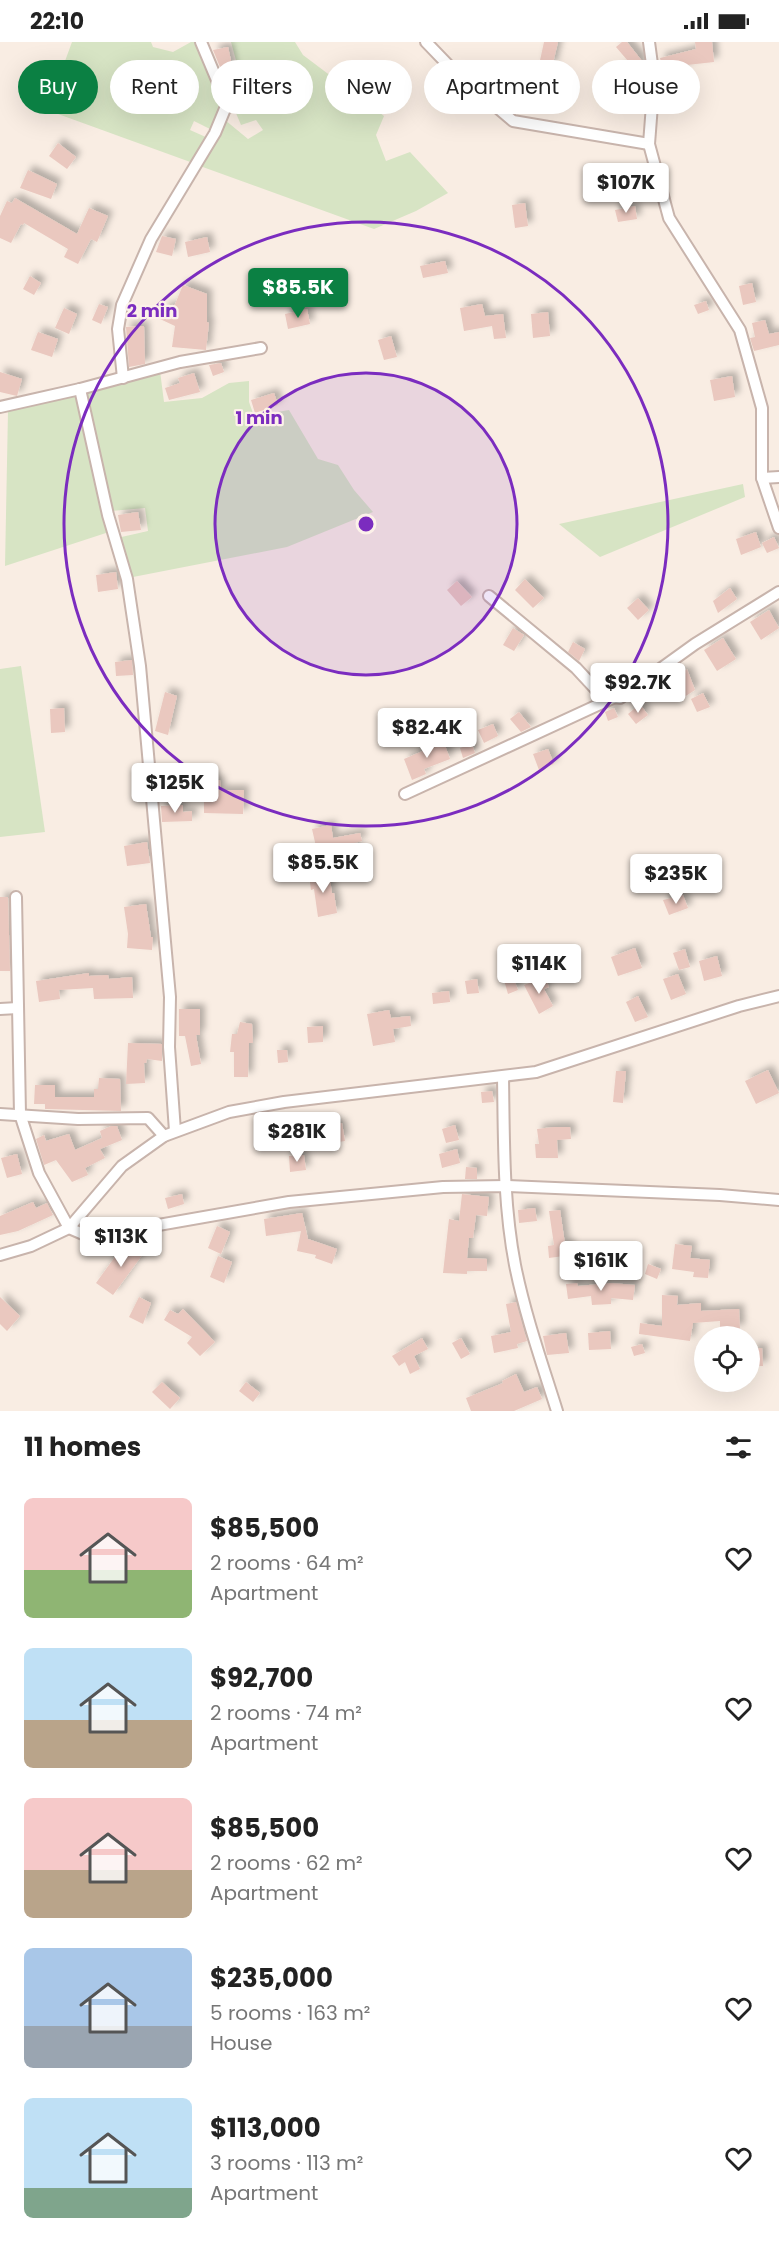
<!DOCTYPE html>
<meta charset="utf-8">
<style>
body{margin:0;font-family:Poppins,sans-serif;background:#f6f6f6;color:#222;height:100vh;display:flex;flex-direction:column;font-size:22px;white-space:nowrap}
*{box-sizing:border-box;margin:0}
p{font-size:20px;color:#767676}
.icon{flex:none;width:33px;height:33px;fill:none;stroke:currentColor;stroke-width:2;stroke-linecap:round;stroke-linejoin:round}
.map{position:relative;height:1369px;overflow:hidden}
.details{display:flex;flex-direction:column;background:#fff;flex:1}
.details>*{flex:none}
.top-card{position:absolute;left:18px;top:18px;width:744px;height:54px;display:flex;gap:12px}
.buttons{position:absolute;left:694px;top:1284px;display:grid;gap:12px}
.buttons a{display:grid;place-items:center;width:66px;height:66px;border-radius:50%;background:#fff;box-shadow:0 6px 24px #0002;font-size:30px}
.price{position:absolute;translate:-50% -51px;padding:0 14px;border-radius:6px;background:#fff;color:#222;font-size:20px;line-height:39px;filter:drop-shadow(0 2px 3px #0008)}
.price::after{content:'';position:absolute;left:50%;top:36px;width:18px;height:14px;margin-left:-9px;background:inherit;clip-path:polygon(0 0,100% 0,50% 100%)}
.price.active{background:#0b8043;color:#fff}
ul{padding:0;list-style:none}
li{display:flex;align-items:center;gap:18px;height:150px;padding:0 24px}
li span{display:grid;place-items:center;flex:none;width:168px;height:120px;border-radius:9px;color:#555}
li>.icon{margin-inline-start:auto}
span .icon{width:72px;height:72px;fill:#fffc;stroke-width:1}
li b{font-size:26px}
h2{display:flex;justify-content:space-between;align-items:center;height:72px;padding:0 24px;font-size:26px}
.pill{padding:0 21px;border-radius:27px;background:#fff;box-shadow:0 6px 24px #0002;font-size:21px;line-height:54px}
.pill.active{background:#0b8043;color:#fff}
.status{display:flex;justify-content:space-between;align-items:center;height:42px;padding:0 30px;background:#fff;direction:ltr}
.status svg{height:16px;fill:currentColor}
.map>svg:first-child{display:block}
</style>
<div class="status"><b>22:10</b><svg viewBox="0 0 49 12"><path d="M0 12V9h3v3zM5 12V6h3v6zM10 12V3h3v9zM15 12V0h3v12zM26 1h20v11H26zM47 4h2v5h-2z"/></svg></div>
<div class="map">
<svg width="779" height="1369" viewBox="0 0 779 1369">
<defs>
<filter id="shadow"><feDropShadow dx="5" dy="-5" stdDeviation="3" flood-color="#0004"/></filter>
</defs>
<rect width="100%" height="100%" fill="#f9ede3"/>
<g fill="#d7e4c4">
<path d="M72,0H151L153,5L173,10L191,0H197L222,66L212,88L194,79L190,88L208,96L193,121L47,68Z"/>
<path d="M231,0H295L303,13L384,74L376,93L386,119L410,110L448,151L416,169L374,187L200,124L225,78L248,97L263,88L256,78L241,83L233,64L244,48Z"/>
<path d="M160,329L164,360L202,356L229,341L249,339V360L254,374L289,368L318,417L338,423L354,448L373,470L287,505L133,535L117,496L148,489L145,466L111,469L82,348Z"/>
<path d="M78,350L109,490L5,524L8,369Z"/>
<path d="M743,442L745,455L600,515L559,482Z"/>
<path d="M21,624L45,790L0,795V627Z"/>
</g>
<g fill="#eac8bf" filter="url(#shadow)">
<path d="M544,0H558L552,25L539,23Z"/>
<path d="M622,0H627L642,19L639,29L627,47L615,39L628,19L616,5Z"/>
<path d="M695,0H712L714,20L687,23V25L664,31L660,16L696,7Z"/>
<path d="M228,5L235,37L233,38L238,51L232,54L213,8Z"/>
<path d="M58,101L76,115L67,127L49,114Z"/>
<path d="M28,128L57,142L51,157L20,146Z"/>
<path d="M15,156L77,192L89,166L108,174L97,200L91,197L78,222L64,215L68,207L24,181L23,183L21,182L11,201L0,196V174L7,159L12,161Z"/>
<path d="M525,161L528,184L515,186L512,163Z"/>
<path d="M635,164L637,177L618,180L615,168Z"/>
<path d="M162,194L176,197L172,214L156,210Z"/>
<path d="M207,195L210,210L188,215L185,200Z"/>
<path d="M445,219L448,231L423,236L420,224Z"/>
<path d="M30,234L41,241L34,253L23,247Z"/>
<path d="M752,241L756,260L743,263L739,244Z"/>
<path d="M183,243L207,252V280L209,281L206,308L172,305L175,284L160,277L167,263L173,267Z"/>
<path d="M706,259L709,268L698,272L694,263Z"/>
<path d="M99,262L108,265L101,282L92,278Z"/>
<path d="M482,262L485,274L503,272L506,296L494,297L492,284L464,289L460,266Z"/>
<path d="M64,266L77,272L69,292L55,286Z"/>
<path d="M307,267L310,282L288,287L285,272Z"/>
<path d="M548,270L550,294L533,296L531,272Z"/>
<path d="M765,278L769,292L779,290V303L754,309L750,296L755,295L752,281Z"/>
<path d="M144,284L145,322L129,325L126,285Z"/>
<path d="M38,290L58,297L52,315L31,308Z"/>
<path d="M391,294L397,315L384,318L378,298Z"/>
<path d="M221,321L224,330L213,334L209,323Z"/>
<path d="M0,330L22,337L17,354L0,350Z"/>
<path d="M194,331L200,350L169,358L165,346L180,341L178,336Z"/>
<path d="M732,334L735,355L714,359L710,338Z"/>
<path d="M274,351L278,363L255,371L251,358Z"/>
<path d="M138,470L141,488L121,490L118,473Z"/>
<path d="M756,490L761,505L741,513L736,497Z"/>
<path d="M774,495L779,506L767,511L762,501Z"/>
<path d="M116,530L118,547L98,550L96,533Z"/>
<path d="M525,537L544,556L533,566L515,548Z"/>
<path d="M457,539L472,555L461,564L447,548Z"/>
<path d="M730,546L737,557L718,571L713,559Z"/>
<path d="M638,556L649,568L638,578L627,566Z"/>
<path d="M769,568L779,586L761,598L750,580Z"/>
<path d="M513,586L524,593L514,609L503,603Z"/>
<path d="M723,596L736,617L717,629L704,608Z"/>
<path d="M573,600L585,607L579,619L568,610Z"/>
<path d="M132,618L133,633L116,634L115,620Z"/>
<path d="M687,627L695,648L681,657L676,635Z"/>
<path d="M165,650L177,654L168,693L155,689Z"/>
<path d="M703,651L710,665L697,670L691,657Z"/>
<path d="M640,662L648,673L636,682L628,672Z"/>
<path d="M64,666L65,690L51,691L50,667Z"/>
<path d="M614,666L618,675L608,679L605,670Z"/>
<path d="M519,670L531,685L521,690L510,677Z"/>
<path d="M493,682L498,694L484,701L478,688Z"/>
<path d="M443,698L450,717L424,727L426,732L412,738L404,717L425,708L424,705Z"/>
<path d="M472,702L475,711L463,716L460,706Z"/>
<path d="M548,707L554,722L539,728L533,712Z"/>
<path d="M220,738L221,748H244L243,772L204,771V752H208V739Z"/>
<path d="M183,763V770L192,769V779L162,780L161,764Z"/>
<path d="M331,783L333,796L360,791L362,799L354,801L356,810L343,812L341,804L317,809L312,787Z"/>
<path d="M147,800L150,821L127,824L124,804Z"/>
<path d="M329,831L332,851H334L337,871L318,875L314,847L311,848L309,833Z"/>
<path d="M683,853L688,866L669,873L663,858Z"/>
<path d="M0,855H8L10,929H0Z"/>
<path d="M146,862L151,895H153L152,908L127,906L128,892L124,865Z"/>
<path d="M635,906L642,926L618,934L611,915Z"/>
<path d="M685,907L690,925L679,928L673,911Z"/>
<path d="M717,914L722,934L704,939L699,919Z"/>
<path d="M89,931V934L108,933L109,937L132,935L133,956L94,957L93,946L59,948L60,957L39,960L36,939Z"/>
<path d="M678,932L686,952L671,958L663,937Z"/>
<path d="M513,935L518,948L508,952L504,938Z"/>
<path d="M545,935L549,945L544,947L553,964L539,972L524,943Z"/>
<path d="M477,937L479,951L467,952L465,939Z"/>
<path d="M449,949L450,960L433,962L432,951Z"/>
<path d="M638,954L648,975L635,980L626,960Z"/>
<path d="M179,967H200V993H196L201,1022L191,1024L185,994H179Z"/>
<path d="M389,968L391,976L410,974L411,984L393,987L395,1000L373,1004L367,972Z"/>
<path d="M240,980L252,982L253,1001H249L248,1035H234V1010H230L232,992H237Z"/>
<path d="M323,984V1000L308,1001L307,985Z"/>
<path d="M128,1001L162,1002V1019L147,1017L146,1021H144L145,1041L126,1042Z"/>
<path d="M277,1008H287L288,1020L278,1021Z"/>
<path d="M768,1028L779,1051L756,1062L745,1039Z"/>
<path d="M616,1029H626L623,1061L613,1060Z"/>
<path d="M99,1036L120,1037L121,1069L45,1067V1062H34L35,1043H55V1055H94V1047H98Z"/>
<path d="M492,1049L494,1060L482,1061L481,1050Z"/>
<path d="M342,1081L345,1099L300,1106L298,1088Z"/>
<path d="M455,1083L459,1098L446,1101L442,1087Z"/>
<path d="M111,1084H117L122,1098L100,1107L105,1116L85,1126L88,1133L72,1140L56,1118L44,1123L36,1097L44,1093L46,1099L69,1092L75,1108L102,1096L100,1089Z"/>
<path d="M554,1085H570L571,1097L557,1098L558,1116H536L535,1102H539L537,1087Z"/>
<path d="M457,1107L460,1121L442,1126L439,1112Z"/>
<path d="M17,1112L22,1132L7,1136L1,1116Z"/>
<path d="M304,1113L306,1128L290,1130L289,1114Z"/>
<path d="M466,1125L477,1126V1137H465Z"/>
<path d="M182,1152L184,1162L168,1167L165,1156Z"/>
<path d="M462,1152L489,1155L487,1174L476,1173L473,1196H469L467,1216L487,1217V1229H467V1232L443,1231L449,1177L459,1179Z"/>
<path d="M33,1160L36,1166L47,1161L53,1173L18,1189L0,1193V1174Z"/>
<path d="M535,1166L537,1179L519,1181L518,1168Z"/>
<path d="M560,1168L565,1202L570,1201L571,1213L549,1216L548,1204L554,1203L549,1169Z"/>
<path d="M302,1171L308,1197L337,1207L332,1222L315,1216L316,1213L297,1209L301,1189L266,1194L264,1177Z"/>
<path d="M217,1184L230,1190L221,1212L208,1206Z"/>
<path d="M154,1197L113,1253L96,1241L122,1205L129,1209Z"/>
<path d="M675,1202L692,1204L690,1216L710,1218L708,1236L693,1235L694,1230L672,1227Z"/>
<path d="M218,1214L232,1220L224,1241L210,1235Z"/>
<path d="M648,1222L661,1227L657,1237L645,1232Z"/>
<path d="M577,1241L578,1244L611,1241L635,1243L633,1258L611,1256V1262L592,1263L591,1254L568,1257L566,1242Z"/>
<path d="M662,1253L678,1254L677,1263L701,1261V1269L739,1267L740,1287L720,1288V1279L693,1281L690,1299L639,1292L640,1281L662,1284Z"/>
<path d="M0,1255L20,1274L7,1289L0,1282Z"/>
<path d="M139,1255L151,1261L143,1282L129,1275Z"/>
<path d="M516,1260L527,1299L517,1302L518,1306L494,1311L491,1294L511,1290L506,1262Z"/>
<path d="M183,1267L215,1300L200,1314L187,1301L192,1295L164,1278L170,1268L178,1272Z"/>
<path d="M610,1289L611,1307L589,1308L588,1291Z"/>
<path d="M566,1291L569,1311L547,1313L543,1294Z"/>
<path d="M422,1296L428,1307L414,1314L420,1327L410,1332L405,1320L399,1324L392,1314Z"/>
<path d="M461,1296L470,1312L461,1317L452,1301Z"/>
<path d="M642,1302L645,1311L634,1314L631,1305Z"/>
<path d="M762,1306L763,1324H752L751,1307Z"/>
<path d="M516,1332L524,1350L537,1345L542,1357L514,1369H471L466,1356L503,1341L502,1339Z"/>
<path d="M162,1340L180,1356L170,1367L152,1350Z"/>
<path d="M246,1340L260,1351L253,1360L239,1349Z"/>
</g>
<g fill="none" stroke-linecap="round" stroke-linejoin="round">
<g stroke="#c8b4ac" stroke-width="14">
<g id="street">
<path d="M426,0L452,27L513,79L649,102"/>
<path d="M649,0L654,37L649,102L669,176L740,288L762,366V436L779,486"/>
<path d="M123,336L118,287L122,263L151,197L215,91L227,62L201,0"/>
<path d="M80,347L108,473L127,537L140,624L170,955L169,1005L175,1089"/>
<path d="M0,365L80,347L180,320L261,306"/>
<path d="M762,436L779,435"/>
<path d="M489,554L576,626L602,654L620,656L695,602L779,550"/>
<path d="M405,752L613,656"/>
<path d="M16,855L20,1072L39,1131L69,1186L90,1195L289,1160L443,1145L506,1144L720,1153L779,1158"/>
<path d="M0,967L18,966"/>
<path d="M503,1035C504,1097 503,1161 515,1223C525,1273 542,1321 557,1369"/>
<path d="M0,1072L78,1077L148,1076L164,1094"/>
<path d="M0,1213L31,1204L69,1186L122,1124L164,1094L229,1070L284,1060L536,1030L739,964L779,954"/>
</g>
</g>
<use href="#street" stroke="#fff" stroke-width="10"/>
</g>
<circle cx="366" cy="482" r="151" fill="#7b2cbf" fill-opacity=".12"/>
<g fill="none" stroke="#7b2cbf" stroke-width="3">
<circle cx="366" cy="482" r="151"/>
<circle cx="366" cy="482" r="302"/>
</g>
<circle cx="366" cy="482" r="9" fill="#7b2cbf" stroke="#fcf1e9" stroke-width="3"/>
<g font-size="18" text-anchor="middle" font-weight="bold" fill="#7b2cbf" stroke="#fcf1e9" stroke-width="4.5" stroke-linejoin="round" paint-order="stroke">
<text x="152" y="275">2 min</text>
<text x="259" y="382">1 min</text>
</g>
</svg>
<div class="buttons">
<a><svg class="icon" aria-label="locate" viewBox="0 0 24 24"><circle cx="12" cy="12" r="6"/><path d="M12 2v4M12 18v4M2 12h4M18 12h4"/></svg></a>
</div>
<b class="price" style="left:626px;top:172px">$107K</b>
<b class="price active" style="left:298px;top:277px">$85.5K</b>
<b class="price" style="left:638px;top:672px">$92.7K</b>
<b class="price" style="left:427px;top:717px">$82.4K</b>
<b class="price" style="left:175px;top:772px">$125K</b>
<b class="price" style="left:323px;top:852px">$85.5K</b>
<b class="price" style="left:676px;top:863px">$235K</b>
<b class="price" style="left:539px;top:953px">$114K</b>
<b class="price" style="left:297px;top:1121px">$281K</b>
<b class="price" style="left:121px;top:1226px">$113K</b>
<b class="price" style="left:601px;top:1250px">$161K</b>
<div class="top-card">
<a class="pill active">Buy</a>
<a class="pill">Rent</a>
<a class="pill">Filters</a>
<a class="pill">New</a>
<a class="pill">Apartment</a>
<a class="pill">House</a>
</div>
</div>
<section class="details">
<h2>11 homes<svg class="icon" aria-label="filters" viewBox="0 0 24 24"><path d="M4 7h16M4 17h16"/><circle cx="9" cy="7" r="2"/><circle cx="15" cy="17" r="2"/></svg></h2>
<ul>
<li><span style="background:linear-gradient(#f6c9c9 60%,#8fb573 0)"><svg class="icon" aria-label="home" viewBox="0 0 24 24"><path d="M3 11l9-7 9 7M6 9v11h12V9"/></svg></span><div><b>$85,500</b><p>2 rooms · 64 m²</p><p>Apartment</p></div><svg class="icon" aria-label="heart" viewBox="0 0 24 24"><path d="M12 20l-8-8c-3-5 5-10 8-4 3-6 11-1 8 4z"/></svg></li>
<li><span style="background:linear-gradient(#bfe0f5 60%,#b9a48a 0)"><svg class="icon" aria-label="home" viewBox="0 0 24 24"><path d="M3 11l9-7 9 7M6 9v11h12V9"/></svg></span><div><b>$92,700</b><p>2 rooms · 74 m²</p><p>Apartment</p></div><svg class="icon" aria-label="heart" viewBox="0 0 24 24"><path d="M12 20l-8-8c-3-5 5-10 8-4 3-6 11-1 8 4z"/></svg></li>
<li><span style="background:linear-gradient(#f6c9c9 60%,#b9a48a 0)"><svg class="icon" aria-label="home" viewBox="0 0 24 24"><path d="M3 11l9-7 9 7M6 9v11h12V9"/></svg></span><div><b>$85,500</b><p>2 rooms · 62 m²</p><p>Apartment</p></div><svg class="icon" aria-label="heart" viewBox="0 0 24 24"><path d="M12 20l-8-8c-3-5 5-10 8-4 3-6 11-1 8 4z"/></svg></li>
<li><span style="background:linear-gradient(#a9c7e8 65%,#9aa5b1 0)"><svg class="icon" aria-label="home" viewBox="0 0 24 24"><path d="M3 11l9-7 9 7M6 9v11h12V9"/></svg></span><div><b>$235,000</b><p>5 rooms · 163 m²</p><p>House</p></div><svg class="icon" aria-label="heart" viewBox="0 0 24 24"><path d="M12 20l-8-8c-3-5 5-10 8-4 3-6 11-1 8 4z"/></svg></li>
<li><span style="background:linear-gradient(#bfe0f5 75%,#7fa58c 0)"><svg class="icon" aria-label="home" viewBox="0 0 24 24"><path d="M3 11l9-7 9 7M6 9v11h12V9"/></svg></span><div><b>$113,000</b><p>3 rooms · 113 m²</p><p>Apartment</p></div><svg class="icon" aria-label="heart" viewBox="0 0 24 24"><path d="M12 20l-8-8c-3-5 5-10 8-4 3-6 11-1 8 4z"/></svg></li>
</ul>
</section>
